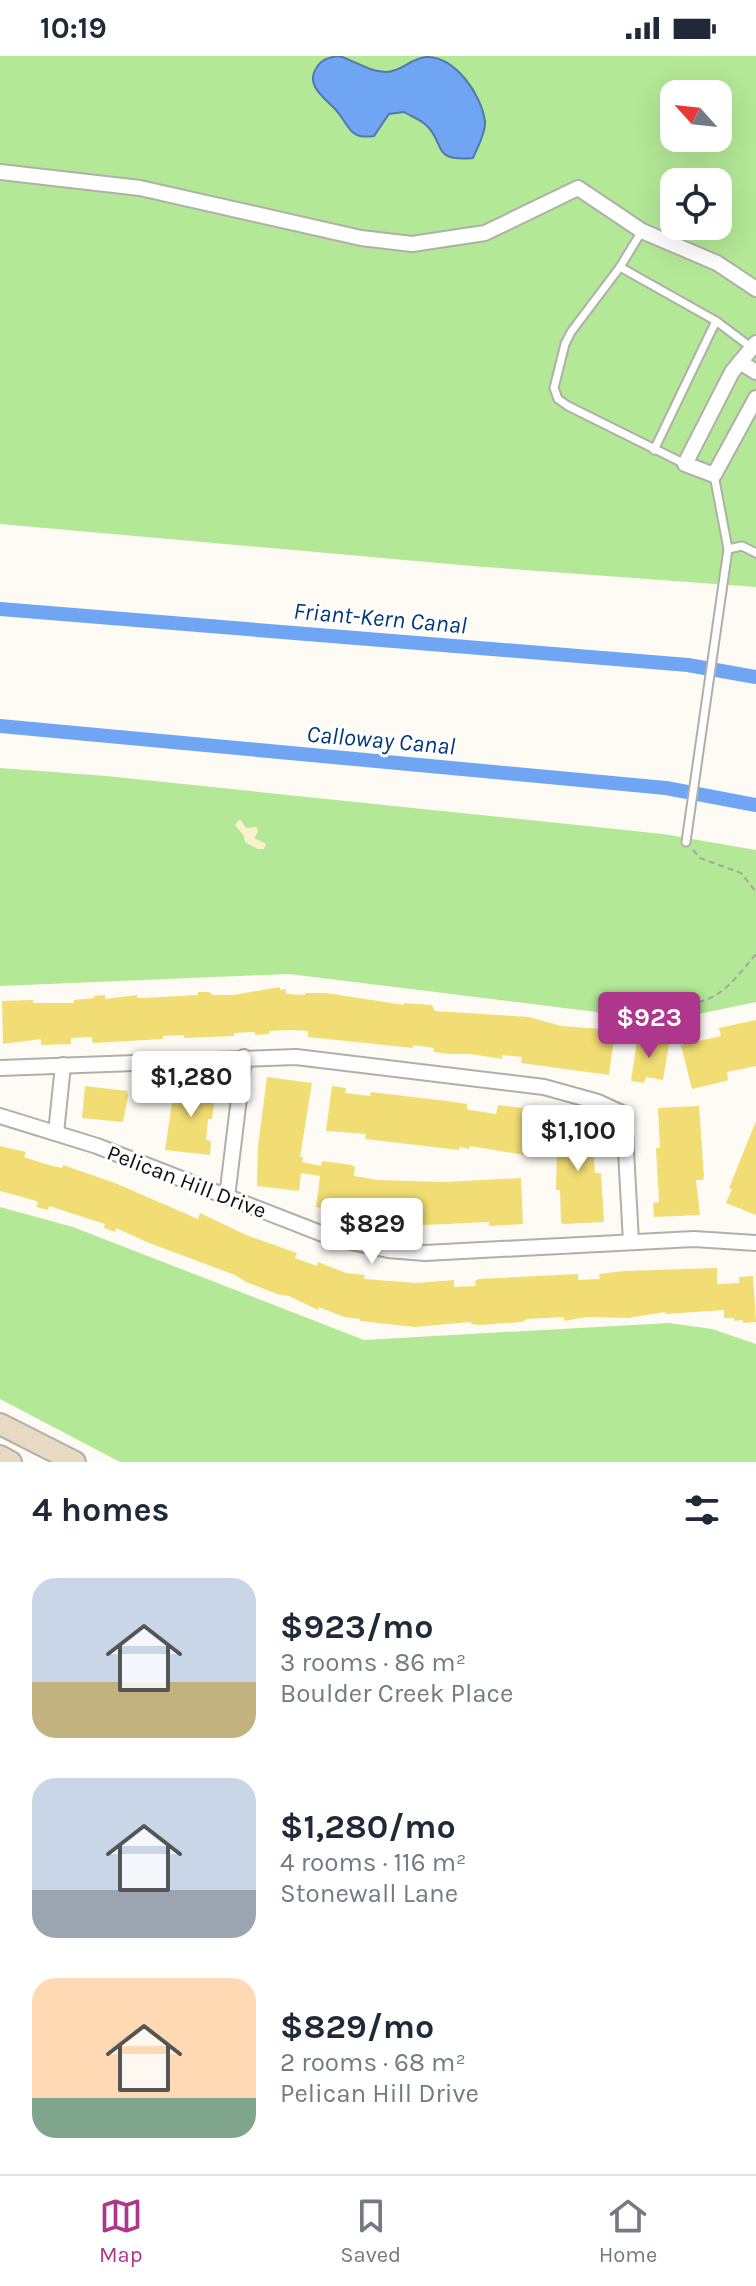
<!DOCTYPE html>
<meta charset="utf-8">
<style>
body{margin:0;font-family:Karla,sans-serif;background:#f6f6f7;color:#1f2937;height:100vh;display:flex;flex-direction:column;font-size:30px;white-space:nowrap}
*{box-sizing:border-box;margin:0}
p{font-size:26px;color:#747a83}
.icon{flex:none;width:44px;height:44px;fill:none;stroke:currentColor;stroke-width:2;stroke-linecap:round;stroke-linejoin:round}
.map{position:relative;height:1406px;overflow:hidden}
.details{display:flex;flex-direction:column;background:#fff;flex:1}
.details>*{flex:none}
.needle{width:52px;rotate:297deg}
.fabs{position:absolute;left:660px;top:24px;display:grid;gap:16px}
.fabs a{display:grid;place-items:center;width:72px;height:72px;border-radius:16px;background:#fff;box-shadow:0 8px 32px #0002;font-size:40px}
.price{position:absolute;translate:-50% -68px;padding:0 18px;border-radius:8px;background:#fff;color:#222;font-size:26px;line-height:52px;filter:drop-shadow(0 2px 4px #0008)}
.price::after{content:'';position:absolute;left:50%;top:48px;width:24px;height:18px;margin-left:-12px;background:inherit;clip-path:polygon(0 0,100% 0,50% 100%)}
.price.on{background:#ae378d;color:#fff}
ul{padding:0;list-style:none}
li{display:flex;align-items:center;gap:24px;height:200px;padding:0 32px}
li span{display:grid;place-items:center;flex:none;width:224px;height:160px;border-radius:24px;color:#555}
li>.icon{margin-inline-start:auto}
span .icon{width:96px;height:96px;fill:#fffc;stroke-width:1}
li b{font-size:34px}
h2{display:flex;justify-content:space-between;align-items:center;height:96px;padding:0 32px;font-size:34px}
.status{display:flex;justify-content:space-between;align-items:center;height:56px;padding:0 40px;background:#fff;direction:ltr}
.status svg{height:22px;fill:currentColor}
.tabs{display:flex;justify-content:space-around;align-items:center;height:112px;border-top:2px solid #e0e1e3;background:#fff;font-size:22px;color:#747a83}
.tabs a{display:grid;justify-items:center;gap:4px}
.tabs .on{color:#ae378d}
.map>svg:first-child{display:block}
</style>
<div class="status"><b>10:19</b><svg viewBox="0 0 49 12"><path d="M0 12V9h3v3zM5 12V6h3v6zM10 12V3h3v9zM15 12V0h3v12zM26 1h20v11H26zM47 4h2v5h-2z"/></svg></div>
<div class="map">
<svg width="756" height="1406" viewBox="0 0 756 1406">
<rect width="100%" height="100%" fill="#fdfbf4"/>
<g fill="#b3e896" fill-rule="evenodd">
<path d="M0,0H756V531L472,510L0,468ZM674,38H718V82H674ZM674,126H718V170H674Z"/>
<path d="M0,712L106,720L663,778L756,794V946L646,969L621,959L289,918L0,930Z"/>
<path d="M0,1151L73,1171L364,1284L669,1267L712,1273L756,1288V1406H120L0,1343Z"/>
</g>
<path fill="#fbf2cc" d="M240,763L246,772L257,771L258,776L254,782L266,788L264,793H258L245,786L244,780L235,769Z"/>
<path fill="#6fa5f2" stroke="#5378ae" stroke-width="2" d="M339,0C355,5 370,16 386,16C401,16 411,2 426,1C455,0 482,39 485,66C486,77 477,92 473,102C430,106 446,87 426,69C420,63 410,60 404,56L389,58L374,80C348,84 350,69 335,53C325,42 304,29 317,11C322,3 330,1 339,0Z"/>
<g fill="none" stroke-linecap="round" stroke-linejoin="round">
<g stroke="#6fa5f2" stroke-width="14">
<path d="M0,553L688,609L756,621"/>
<path d="M0,670L666,732L756,749"/>
</g>
</g>
<g fill="#f1dd74">
<path d="M280,931V934L286,933V938L305,939V937H326L404,949V947L432,949L435,955L529,961L561,970L615,974L609,1019L521,1007L522,1001L502,999V1003L470,998H449L434,996V992L413,989V992L308,981V975L291,974L269,975V978L255,979V976L234,977V980L184,982V979L163,980V983L111,986L95,987L92,986V981L71,982V988L41,989V983L3,988L2,945L33,944V947H74V944L94,942V940L105,939V943L137,939V942H142L198,939V936H209L213,939H233Z"/>
<path d="M756,964V1010L727,1016L728,1024L726,1025L692,1033L681,989L721,980L719,972Z"/>
<path d="M638,979L669,988L663,1024L646,1021L644,1027L631,1025Z"/>
<path d="M267,1021L312,1027L300,1101H303L302,1106L321,1110L322,1105L352,1109L355,1111L354,1120L378,1124L444,1126L521,1122L523,1168L489,1170V1166L403,1170L357,1162L358,1156L316,1151L320,1120L301,1117L299,1135L257,1130L258,1090Z"/>
<path d="M175,1027L216,1032L212,1063H208L206,1084L211,1085L210,1099L165,1094Z"/>
<path d="M85,1030L127,1035L128,1040L123,1066L82,1062Z"/>
<path d="M332,1030L346,1032L345,1037L370,1040L371,1036L447,1045L467,1048V1053L470,1054L496,1058L498,1049L530,1053L524,1099L470,1090L469,1093L460,1091L459,1094L365,1083L366,1078L326,1075Z"/>
<path d="M699,1050L704,1120L703,1124H696L700,1159L654,1161L653,1147L659,1146L656,1092H660L658,1052Z"/>
<path d="M597,1064L599,1079L592,1080L595,1117H601L604,1166L564,1168L561,1167L560,1134H556L557,1089L552,1079V1067Z"/>
<path d="M756,1065V1159L726,1147L732,1133L729,1132Z"/>
<path d="M0,1090L26,1096L24,1101L45,1108L62,1112L63,1109L115,1127L198,1163L200,1157L246,1179L297,1197L295,1202L317,1210L318,1206L346,1217L365,1219L364,1223L417,1227L454,1224V1231L476,1230L475,1225L479,1223L578,1218V1224L600,1223L599,1218L624,1215L717,1212V1228L739,1227V1221L753,1220L756,1266L743,1267V1264L734,1265V1262H724V1254L666,1258L665,1256L628,1262L587,1261L564,1265V1261L527,1263L522,1266L480,1269L471,1268V1266L415,1271L360,1265V1263L344,1261L319,1251L318,1254L289,1240L280,1239L246,1226L235,1219L149,1187L116,1172L115,1176L104,1172L105,1168L49,1150L48,1154L36,1151L38,1146L33,1144L0,1135Z"/>
</g>
<g fill="none" stroke-linecap="round" stroke-linejoin="round">
<g stroke="#b0afa8" stroke-width="11">
<g id="lane">
<path d="M642,175L620,211L571,276L565,288L554,332L558,343L568,350L685,408"/>
<path d="M620,211L716,265L752,292"/>
<path d="M654,394L716,265"/>
<path d="M728,493L742,490L756,497"/>
<path d="M686,786L728,493L714,419"/>
</g>
</g>
<g stroke="#b0afa8" stroke-width="18">
<g id="street">
<path d="M0,116L140,132L361,182L412,188L485,177L578,132L642,175L717,207L756,233"/>
<path d="M756,287L732,316L685,408L714,419L756,342"/>
<path d="M740,306L756,316"/>
<path d="M0,1012L296,1001L544,1031L598,1046L624,1058L631,1186"/>
<path d="M0,1060L97,1090L333,1182L388,1194L425,1197L694,1183L756,1187"/>
<path d="M56,1077L63,1009"/>
<path d="M227,1141L244,1001"/>
</g>
</g>
<g stroke="#b0afa8" stroke-width="24">
<g id="secondary">
<path d="M0,1368L75,1406"/>
<path d="M0,1400L11,1406"/>
</g>
</g>
<g stroke="#a7a5a0" stroke-width="2" stroke-dasharray="6 4" stroke-linecap="butt">
<path d="M693,794L700,802L741,817L756,836"/>
<path d="M629,946C658,950 690,954 716,939C731,930 745,911 756,898"/>
</g>
<use href="#lane" stroke="#fff" stroke-width="7"/>
<use href="#street" stroke="#fff" stroke-width="14"/>
<use href="#secondary" stroke="#e8d9c3" stroke-width="20"/>
</g>
<g text-anchor="middle" stroke-width="6" stroke-linejoin="round" paint-order="stroke">
<g font-size="22" fill="#11100e" stroke="#fff">
<text transform="translate(187 1125) rotate(21)" y="8">Pelican Hill Drive</text>
</g>
<g font-size="24" font-style="italic" fill="#02387b" stroke="#fff">
<text transform="translate(380 562) rotate(5)" y="8">Friant-Kern Canal</text>
<text transform="translate(381 684) rotate(5)" y="8">Calloway Canal</text>
</g>
</g>
</svg>
<div class="fabs">
<a><svg class="needle" viewBox="-14 -14 28 28"><path d="M0-13l5 13h-10z" fill="#e53935"/><path d="M0 13l5-13h-10z" fill="#747a83"/></svg></a>
<a><svg class="icon" aria-label="locate" viewBox="0 0 24 24"><circle cx="12" cy="12" r="6"/><path d="M12 2v4M12 18v4M2 12h4M18 12h4"/></svg></a>
</div>
<b class="price on" style="left:649px;top:1004px">$923</b>
<b class="price" style="left:191px;top:1063px">$1,280</b>
<b class="price" style="left:578px;top:1117px">$1,100</b>
<b class="price" style="left:372px;top:1210px">$829</b>
</div>
<section class="details">
<h2>4 homes<svg class="icon" aria-label="filters" viewBox="0 0 24 24"><path d="M4 7h16M4 17h16"/><circle cx="9" cy="7" r="2"/><circle cx="15" cy="17" r="2"/></svg></h2>
<ul>
<li><span style="background:linear-gradient(#c9d6e8 65%,#c2b280 0)"><svg class="icon" aria-label="home" viewBox="0 0 24 24"><path d="M3 11l9-7 9 7M6 9v11h12V9"/></svg></span><div><b>$923/mo</b><p>3 rooms · 86 m²</p><p>Boulder Creek Place</p></div></li>
<li><span style="background:linear-gradient(#c9d6e8 70%,#9aa5b1 0)"><svg class="icon" aria-label="home" viewBox="0 0 24 24"><path d="M3 11l9-7 9 7M6 9v11h12V9"/></svg></span><div><b>$1,280/mo</b><p>4 rooms · 116 m²</p><p>Stonewall Lane</p></div></li>
<li><span style="background:linear-gradient(#ffd9b3 75%,#7fa58c 0)"><svg class="icon" aria-label="home" viewBox="0 0 24 24"><path d="M3 11l9-7 9 7M6 9v11h12V9"/></svg></span><div><b>$829/mo</b><p>2 rooms · 68 m²</p><p>Pelican Hill Drive</p></div></li>
</ul>
</section>
<nav class="tabs">
<a class="on"><svg class="icon" aria-label="map" viewBox="0 0 24 24"><path d="M3 6l6-2 6 2 6-2v14l-6 2-6-2-6 2zM9 4v14M15 6v14"/></svg>Map</a>
<a><svg class="icon" aria-label="saved" viewBox="0 0 24 24"><path d="M7 4h10v16l-5-4-5 4z"/></svg>Saved</a>
<a><svg class="icon" aria-label="home" viewBox="0 0 24 24"><path d="M3 11l9-7 9 7M6 9v11h12V9"/></svg>Home</a>
</nav>
